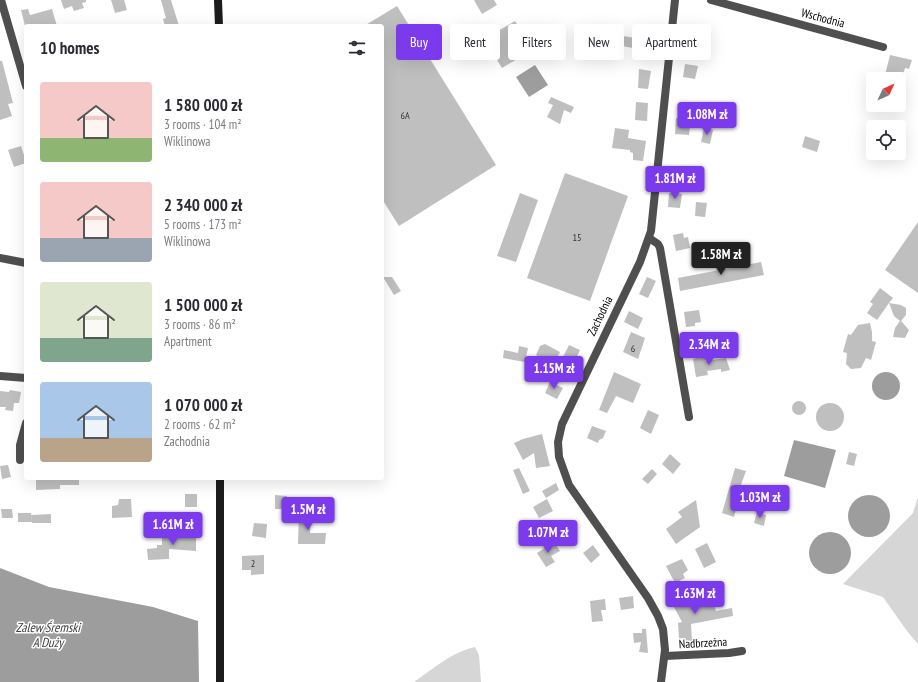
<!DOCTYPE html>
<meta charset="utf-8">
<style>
body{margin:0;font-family:"PT Sans Narrow",sans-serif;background:#f7f7f7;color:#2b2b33;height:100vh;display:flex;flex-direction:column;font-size:15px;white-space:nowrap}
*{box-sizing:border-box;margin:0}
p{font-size:13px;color:#7c7c81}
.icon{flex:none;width:22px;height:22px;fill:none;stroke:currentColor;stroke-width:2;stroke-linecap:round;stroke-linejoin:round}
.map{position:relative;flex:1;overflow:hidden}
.sheet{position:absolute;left:24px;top:24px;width:360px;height:456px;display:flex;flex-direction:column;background:#fff;border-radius:4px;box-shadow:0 4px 16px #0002}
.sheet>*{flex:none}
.top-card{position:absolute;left:396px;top:24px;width:380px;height:36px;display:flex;gap:8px}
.needle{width:26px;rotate:46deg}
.fabs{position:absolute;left:866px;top:72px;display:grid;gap:8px}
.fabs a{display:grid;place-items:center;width:40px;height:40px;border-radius:4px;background:#fff;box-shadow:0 4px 16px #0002;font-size:20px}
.price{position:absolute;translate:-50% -34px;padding:0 9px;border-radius:4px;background:#7c3aed;color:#fff;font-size:13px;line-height:26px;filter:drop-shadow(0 1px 2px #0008)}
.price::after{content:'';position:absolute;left:50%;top:24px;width:12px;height:9px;margin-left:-6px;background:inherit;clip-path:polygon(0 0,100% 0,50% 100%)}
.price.current{background:#222;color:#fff}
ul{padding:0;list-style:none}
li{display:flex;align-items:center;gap:12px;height:100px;padding:0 16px}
li span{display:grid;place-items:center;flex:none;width:112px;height:80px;border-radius:4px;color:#555}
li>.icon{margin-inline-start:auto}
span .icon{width:48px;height:48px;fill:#fffc;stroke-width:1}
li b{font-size:17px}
h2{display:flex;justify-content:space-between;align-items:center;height:48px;padding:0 16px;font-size:17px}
.chip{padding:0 14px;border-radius:4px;background:#fff;box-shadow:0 4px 16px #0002;font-size:14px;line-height:36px}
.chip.current{background:#7c3aed;color:#fff}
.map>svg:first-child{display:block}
</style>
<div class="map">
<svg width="918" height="682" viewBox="0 0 918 682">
<rect width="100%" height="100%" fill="#fff"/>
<g fill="#d6d6d6">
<path d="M918,497V644L907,631L883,597L843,584L913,513Z"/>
<path d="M475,647L479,655L481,682H414C433,669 452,652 475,647Z"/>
</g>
<g fill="#9d9d9d">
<path d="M535,65L548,85L529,97L516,77Z"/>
<circle cx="886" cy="386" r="14"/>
<path d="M794,440L836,450L825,488L784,476Z"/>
<circle cx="869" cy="516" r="21"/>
<circle cx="830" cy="553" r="21"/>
<path d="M0,568L49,587L153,607L198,621L199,682H0Z"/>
</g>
<g fill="#bfbfbf">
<path d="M61,0H86V2L82,3L84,8L74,11L72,6L64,9Z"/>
<path d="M111,0H124L127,10L115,13Z"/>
<path d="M161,0H171L179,26H165L163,19L166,18Z"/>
<path d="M474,0H494L497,5L482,14Z"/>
<path d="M397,6L496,165L399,226L382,199V26H364Z"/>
<path d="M28,9L30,15L52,9L57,26H25L21,10Z"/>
<path d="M515,21L533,50L502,68L484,39Z"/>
<path d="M623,36L643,39V36L654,37L652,54L638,52V49L622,46Z"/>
<path d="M890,55L912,60L909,69L905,68L902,79H884Z"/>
<path d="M0,61H2L13,103L8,104L12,116L0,120Z"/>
<path d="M685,64L698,66L695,79L683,77Z"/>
<path d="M639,69L651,71L648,89L638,88Z"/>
<path d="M551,97L574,107L571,113L564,110L560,124L547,117L553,105L548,103Z"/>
<path d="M636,102L648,103L647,121L635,120Z"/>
<path d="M676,118L687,119V127H690L689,135L675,134Z"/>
<path d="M615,128L629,130L628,138L646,141L643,161L633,160V153L630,152V150L612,148Z"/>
<path d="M704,128L713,130L710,144L701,142Z"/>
<path d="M805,136L820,141L817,152L802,147Z"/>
<path d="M21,146L24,155H26V163L14,167L8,150Z"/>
<path d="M565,173L628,196L590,301L527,278Z"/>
<path d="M520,193L538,200L516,262L497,256Z"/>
<path d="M669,193L682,194L680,208L668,207Z"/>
<path d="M696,202L707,203L705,217L695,216Z"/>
<path d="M918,222V293L885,270Z"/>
<path d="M683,233L684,238L688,237L690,248L676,251L673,235Z"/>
<path d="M761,262L764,275L680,291L678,278Z"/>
<path d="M383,277H392L401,291L394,295Z"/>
<path d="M647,277L656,281L648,298L639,294Z"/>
<path d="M880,288L893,298L889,303L901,305L906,308V315L901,321L909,330L905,338L893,337L895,328L900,321L894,316L889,303L877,320L867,313L873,304L870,302Z"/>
<path d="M699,310L701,322L695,323V326L686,327L684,312Z"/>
<path d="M629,311L643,318L638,329L624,322Z"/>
<path d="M870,323L872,332V341L876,342L871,360L866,358L861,368L851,369L846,364L847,353L843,352L848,334L851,335L858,325Z"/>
<path d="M631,332L645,338L638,359L623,352Z"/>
<path d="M545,344L560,352L554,364L536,355L540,346Z"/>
<path d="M569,345L580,350L573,365L562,359Z"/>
<path d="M519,346L528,348L525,362L503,358L504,350L518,353Z"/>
<path d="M705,356V361L726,358L730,370L721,372V369L707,371L708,375L696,377L693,359Z"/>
<path d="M614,372L641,384L633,403L616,396L607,413L599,410Z"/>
<path d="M550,382L563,388L557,399L545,393Z"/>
<path d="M10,390L21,392L19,403H14L13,411L5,410L6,407H0V391L9,392Z"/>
<circle cx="799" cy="408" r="7"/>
<circle cx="830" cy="417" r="14"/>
<path d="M648,410L659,415L651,434L640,428Z"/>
<path d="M592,426L606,431L603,438L599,440L598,443L587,438Z"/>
<path d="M542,434L550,466L536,468L534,453L523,460L514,443L523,439Z"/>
<path d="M849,452L857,454L854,466L846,464Z"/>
<path d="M670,454L681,464L673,474L662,464Z"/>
<path d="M8,465L11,477L2,479L0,466Z"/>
<path d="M519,468L530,491L523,494L513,470Z"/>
<path d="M735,468L746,471L734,504L737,505L734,517L722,513Z"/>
<path d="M652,469L657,474L648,484L642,479Z"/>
<path d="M36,478H79V485H60V489L36,490Z"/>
<path d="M556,483L559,490L546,498L542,491Z"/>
<rect x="185" y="494" width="12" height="13"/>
<path d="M275,495L287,496V500H291V509H275Z"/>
<path d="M119,499H131L132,517L112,518V506L118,505Z"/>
<path d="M547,499L553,511L539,518L533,507Z"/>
<rect x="305" y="500" width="13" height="9"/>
<path d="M696,500L700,527L676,544L666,529L682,517L678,512Z"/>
<path d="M1,509H12L13,518H2Z"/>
<path d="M299,511H311L310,533H326L325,544H298Z"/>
<path d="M757,512L766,515L764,526L754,523Z"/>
<path d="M18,513H31L32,522H18Z"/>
<path d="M51,514V523H32L31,515Z"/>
<path d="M254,523L267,524L266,538L252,536Z"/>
<path d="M186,534L196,535V551L169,549V559L148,560L147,549L157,548V545H162V535Z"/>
<path d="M554,542L560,551L551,556L555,562L546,567L537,553Z"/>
<path d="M707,543L716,562L704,568L695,549Z"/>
<path d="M593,545L600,555L591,563L583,553Z"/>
<path d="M264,555V574L251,575V570H242V556Z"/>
<path d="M682,559L688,570L683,574L685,578L675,583L666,566Z"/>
<path d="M680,593L684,600L687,598L692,607L714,603L716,611L732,608L733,616L691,624L692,641L683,642V638L679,639L678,623L682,622L669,598Z"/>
<path d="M633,596L634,608L621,610L619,598Z"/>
<path d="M605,599L606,610H601L603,621L592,622L590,601Z"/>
<path d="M642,629H646L648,653L639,652L641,642L634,643L633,633H642Z"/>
</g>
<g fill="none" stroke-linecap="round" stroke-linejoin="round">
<g stroke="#4f4f4f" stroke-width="8">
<path d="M1,0L26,86"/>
<path d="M711,0L883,47"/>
<path d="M649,238L658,244L660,248L689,417"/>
<path d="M0,258L26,263"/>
<path d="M0,376L26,378"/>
<path d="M20,460V445L26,423"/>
<path d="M665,656L729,653L742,651"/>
<path d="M661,682L665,650L663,629L658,616L648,598L569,485L559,457L558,442L562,424L640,262L651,231L675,0"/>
</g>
<g stroke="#1c1c1c" stroke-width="8">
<path d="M218,0L219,26"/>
<path d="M220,478V682"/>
</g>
</g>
<g text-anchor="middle" stroke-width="3" stroke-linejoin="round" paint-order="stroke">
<g font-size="10" fill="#303030">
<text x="405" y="119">6A</text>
<text x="577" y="241">15</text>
<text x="633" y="352">6</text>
<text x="253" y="567">2</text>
</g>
<g font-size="12" fill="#000" stroke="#fff">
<text transform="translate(823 18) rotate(15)" y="4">Wschodnia</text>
<text transform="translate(600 316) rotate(-64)" y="4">Zachodnia</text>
<text transform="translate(703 643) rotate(-3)" y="4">Nadbrzeżna</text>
</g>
<g font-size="13" font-style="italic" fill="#3e3e3e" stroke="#fff">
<text x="48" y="632">Zalew Śremski<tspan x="48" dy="15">A Duży</tspan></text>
</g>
</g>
</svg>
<div class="fabs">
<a><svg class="needle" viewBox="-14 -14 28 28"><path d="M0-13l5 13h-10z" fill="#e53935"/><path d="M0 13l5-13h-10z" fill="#7c7c81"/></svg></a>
<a><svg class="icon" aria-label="locate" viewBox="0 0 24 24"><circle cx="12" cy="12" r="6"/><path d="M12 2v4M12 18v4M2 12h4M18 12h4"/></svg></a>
</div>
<b class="price" style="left:707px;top:136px">1.08M zł</b>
<b class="price" style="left:675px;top:200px">1.81M zł</b>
<b class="price current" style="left:721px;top:276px">1.58M zł</b>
<b class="price" style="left:709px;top:366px">2.34M zł</b>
<b class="price" style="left:554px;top:390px">1.15M zł</b>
<b class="price" style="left:760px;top:519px">1.03M zł</b>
<b class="price" style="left:308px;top:531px">1.5M zł</b>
<b class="price" style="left:173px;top:546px">1.61M zł</b>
<b class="price" style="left:548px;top:554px">1.07M zł</b>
<b class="price" style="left:695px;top:615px">1.63M zł</b>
<div class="top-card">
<a class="chip current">Buy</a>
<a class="chip">Rent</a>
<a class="chip">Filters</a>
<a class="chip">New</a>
<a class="chip">Apartment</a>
</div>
<section class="sheet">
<h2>10 homes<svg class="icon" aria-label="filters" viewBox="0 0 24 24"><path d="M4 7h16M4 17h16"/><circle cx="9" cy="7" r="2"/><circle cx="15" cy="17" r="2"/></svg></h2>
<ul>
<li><span style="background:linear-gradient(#f6c9c9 70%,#8fb573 0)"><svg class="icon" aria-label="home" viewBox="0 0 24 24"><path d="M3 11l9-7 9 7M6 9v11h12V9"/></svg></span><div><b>1 580 000 zł</b><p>3 rooms · 104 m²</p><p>Wiklinowa</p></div></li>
<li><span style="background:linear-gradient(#f6c9c9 70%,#9aa5b1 0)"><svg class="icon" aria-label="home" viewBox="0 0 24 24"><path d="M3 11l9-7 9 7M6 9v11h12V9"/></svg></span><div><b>2 340 000 zł</b><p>5 rooms · 173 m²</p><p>Wiklinowa</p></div></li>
<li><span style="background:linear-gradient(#dfe7d0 70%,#7fa58c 0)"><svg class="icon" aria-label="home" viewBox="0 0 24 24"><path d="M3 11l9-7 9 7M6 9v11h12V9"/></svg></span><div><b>1 500 000 zł</b><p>3 rooms · 86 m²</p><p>Apartment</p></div></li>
<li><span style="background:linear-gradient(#a9c7e8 70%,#b9a48a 0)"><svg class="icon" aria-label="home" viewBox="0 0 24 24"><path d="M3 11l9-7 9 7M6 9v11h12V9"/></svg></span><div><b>1 070 000 zł</b><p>2 rooms · 62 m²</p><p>Zachodnia</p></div></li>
</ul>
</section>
</div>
